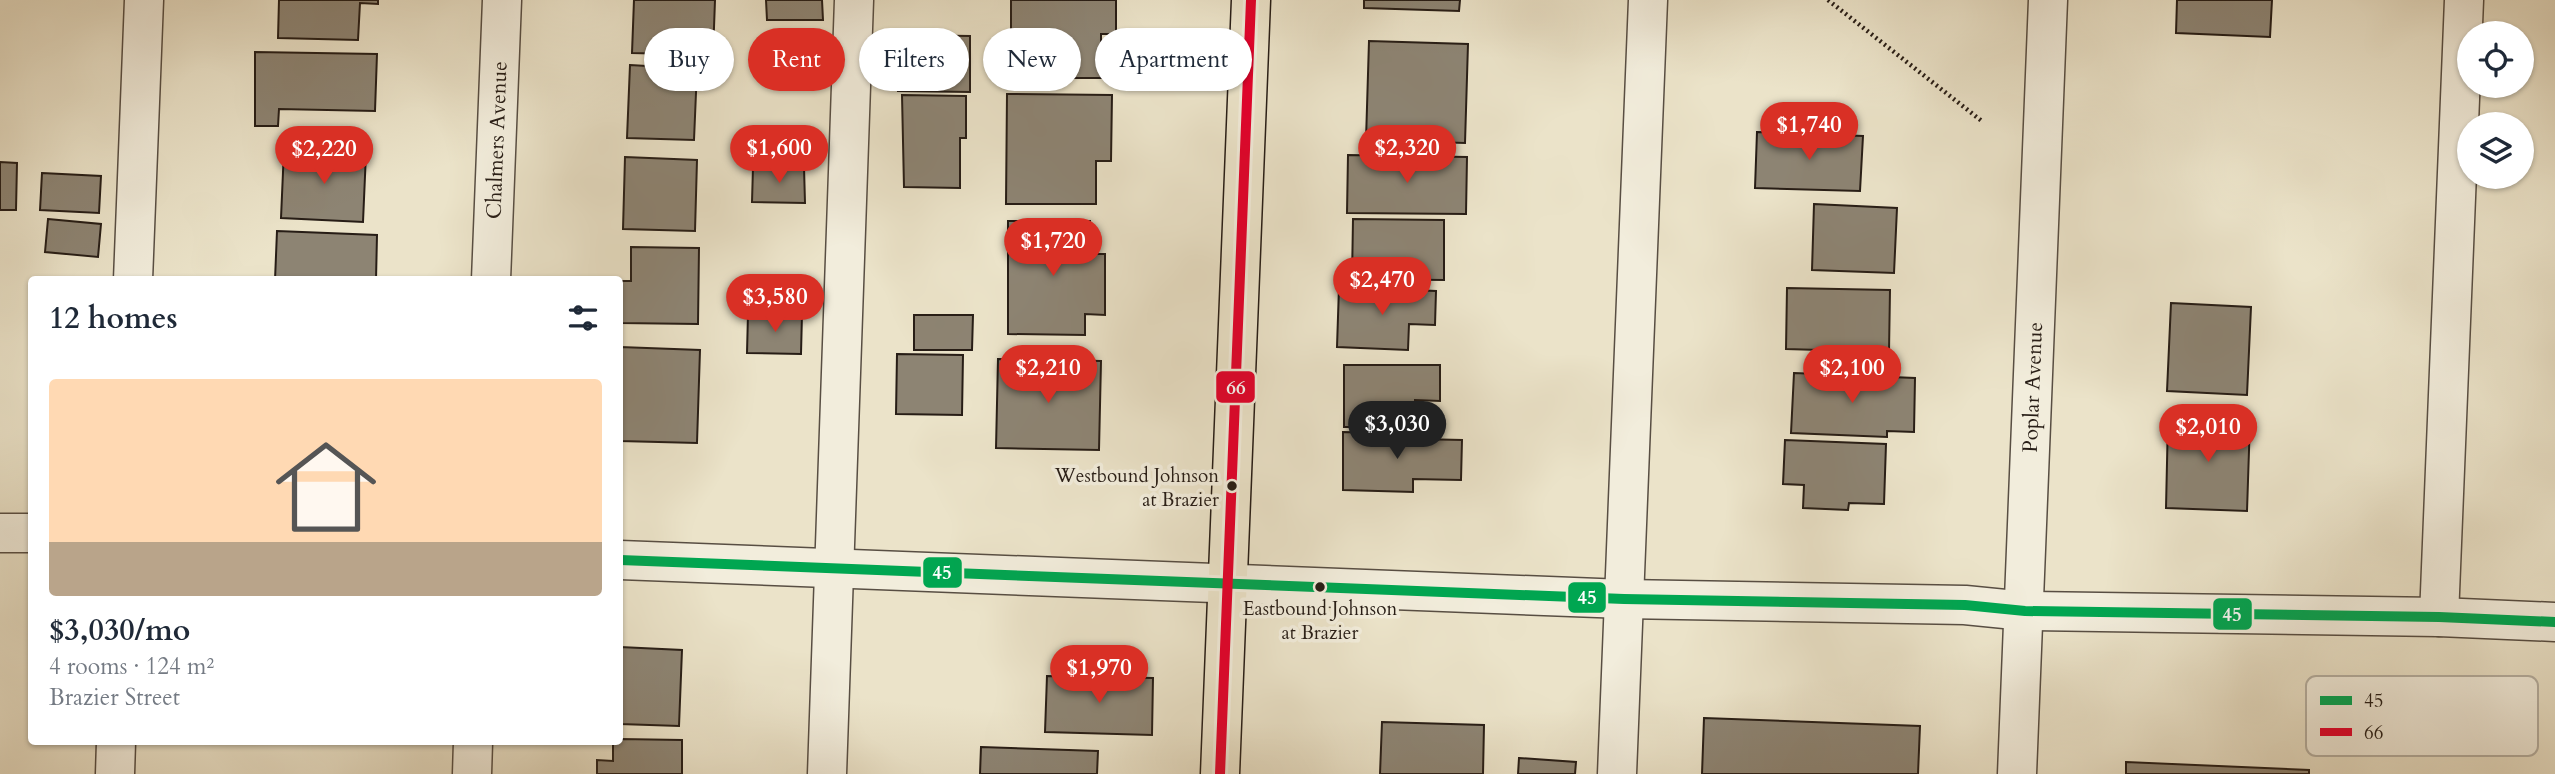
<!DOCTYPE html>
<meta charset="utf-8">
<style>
body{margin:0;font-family:Cardo,serif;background:#f6f6f7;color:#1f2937;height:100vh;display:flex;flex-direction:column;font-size:26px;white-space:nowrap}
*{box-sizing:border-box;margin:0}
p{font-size:23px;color:#747a83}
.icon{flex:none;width:38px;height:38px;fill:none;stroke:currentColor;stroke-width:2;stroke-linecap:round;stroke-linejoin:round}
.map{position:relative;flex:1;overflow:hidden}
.side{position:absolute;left:28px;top:276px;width:595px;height:469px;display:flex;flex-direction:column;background:#fff;border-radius:7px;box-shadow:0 2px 5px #0004}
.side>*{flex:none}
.hud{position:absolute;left:644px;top:28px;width:665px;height:63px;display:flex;gap:14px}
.controls{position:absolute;left:2457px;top:21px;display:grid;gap:14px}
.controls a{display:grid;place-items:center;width:77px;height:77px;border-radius:50%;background:#fff;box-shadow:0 2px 5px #0004;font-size:35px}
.price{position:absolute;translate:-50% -60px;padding:0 16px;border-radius:24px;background:#d93025;color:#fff;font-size:23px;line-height:46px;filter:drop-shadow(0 2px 4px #0008)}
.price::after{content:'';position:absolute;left:50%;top:42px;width:21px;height:16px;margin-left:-10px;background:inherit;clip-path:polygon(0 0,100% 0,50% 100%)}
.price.current{background:#222;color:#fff}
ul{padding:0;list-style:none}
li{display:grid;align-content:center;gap:14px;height:371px;padding:0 21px}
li+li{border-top:2px solid #e0e1e3}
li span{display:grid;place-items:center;height:217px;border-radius:7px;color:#555}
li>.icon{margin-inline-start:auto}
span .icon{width:126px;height:126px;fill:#fffc;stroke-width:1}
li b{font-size:30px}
h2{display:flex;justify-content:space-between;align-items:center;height:84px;padding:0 21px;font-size:30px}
.chip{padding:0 24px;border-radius:32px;background:#fff;box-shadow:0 2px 5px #0004;font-size:24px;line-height:63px}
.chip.current{background:#d93025;color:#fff}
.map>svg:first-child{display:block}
</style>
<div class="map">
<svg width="2555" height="774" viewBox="0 0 2555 774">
<rect width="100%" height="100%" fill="#ebe3c9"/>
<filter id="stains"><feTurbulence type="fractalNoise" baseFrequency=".00286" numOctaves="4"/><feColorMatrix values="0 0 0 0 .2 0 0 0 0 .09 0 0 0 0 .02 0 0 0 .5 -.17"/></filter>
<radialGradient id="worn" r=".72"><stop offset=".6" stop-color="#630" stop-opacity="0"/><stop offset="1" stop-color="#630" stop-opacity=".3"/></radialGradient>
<g fill="#8d8473" stroke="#271d16" stroke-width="2">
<path d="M279,0H378V4L360,3L358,40L278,38Z"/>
<path d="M634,0H715L713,55L632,53Z"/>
<path d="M766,0H822L823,20H767Z"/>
<path d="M1011,0H1116V34H1101V78H1011Z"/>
<path d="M1364,0H1460L1459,11L1364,8Z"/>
<path d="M2177,0H2272L2270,37L2176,33Z"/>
<path d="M900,35L970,36V92L898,91Z"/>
<path d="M1369,41L1468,44L1465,143L1366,140Z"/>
<path d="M255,52L377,54L375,111L279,109L278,126H255Z"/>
<path d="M630,65L697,69L694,140L627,138Z"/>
<path d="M1007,94L1112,95L1111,161H1096V204H1006Z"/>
<path d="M902,95L966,96V138H960V188L904,187Z"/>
<path d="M1757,132L1863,136L1860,191L1755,188Z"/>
<path d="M284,149L366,153L363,222L281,218Z"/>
<path d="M1348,155L1467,157L1466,214L1347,213Z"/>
<path d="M625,157L697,160L695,231L623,229Z"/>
<path d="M0,162L17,163L16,210H0Z"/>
<path d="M753,167H804L805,203L752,202Z"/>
<path d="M42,173L101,176L99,213L40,210Z"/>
<path d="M1814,204L1897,208L1894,273L1812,270Z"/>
<path d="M48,219L101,224L98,257L45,252Z"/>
<path d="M1353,219L1444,220V280L1352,279Z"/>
<path d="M1008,221H1090L1089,254H1105V315L1085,314V335L1008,334Z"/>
<path d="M277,231L377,235L376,280H275Z"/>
<path d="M631,247L699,248L698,324L620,323V281H631Z"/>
<path d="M1339,287L1436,291L1435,325L1409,324L1408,350L1337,347Z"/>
<path d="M1787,288L1890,290L1889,352L1786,349Z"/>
<path d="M2171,303L2251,307L2247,395L2167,391Z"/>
<path d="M748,314H802L801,354L747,353Z"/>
<path d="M914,315H973L972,350H914Z"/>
<path d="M620,347L700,350L697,443L620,441Z"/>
<path d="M897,354L963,355L962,415L896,414Z"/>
<path d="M998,359L1101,361L1099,450L996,448Z"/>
<path d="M1344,365H1440V401L1415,400V427H1344Z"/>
<path d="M1794,373L1915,378L1914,432L1887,431V437L1791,433Z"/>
<path d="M2168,418L2250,420L2247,511L2166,508Z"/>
<path d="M1343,432L1418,434V439L1462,440L1461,480L1413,479V492L1343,490Z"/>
<path d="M1785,440L1886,444L1884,504L1849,503L1848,510L1803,508L1804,485L1783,484Z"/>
<path d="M620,647L682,650L679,726L620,724Z"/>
<path d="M1047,676L1153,678L1152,735L1045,732Z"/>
<path d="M1704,718L1920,726L1918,774H1702Z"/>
<path d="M1382,722L1484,725L1483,774H1380Z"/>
<path d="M620,739L682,740V774H597V760L613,761V742H620Z"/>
<path d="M981,747L1098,751L1097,774H980Z"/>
<path d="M1519,758L1576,762L1575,774H1518Z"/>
<path d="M2126,762L2309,770V774H2126Z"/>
</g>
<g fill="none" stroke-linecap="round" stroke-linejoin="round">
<g stroke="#584e43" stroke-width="41">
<g id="minor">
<path d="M133,280L144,0"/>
<path id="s1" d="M491,280L502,0"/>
<path d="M0,533H32"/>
<path d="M620,560L1624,599L1965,605L2025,611L2439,617L2555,622"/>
<path d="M2439,617L2464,0"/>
<path d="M115,774L116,742"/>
<path d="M472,774L473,742"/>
<path d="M827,774L854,0"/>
<path d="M1617,774L1648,0"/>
<path id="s2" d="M2017,774L2048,0"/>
</g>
</g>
<g stroke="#271d16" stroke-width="41">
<path id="major" d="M1220,774L1251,0"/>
</g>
<path stroke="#271d16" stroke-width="4.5" stroke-dasharray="2 3.5" stroke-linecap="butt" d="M1828,0L1983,122"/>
<use href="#minor" stroke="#f2eddc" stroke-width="38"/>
<use href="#major" stroke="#ebe3c9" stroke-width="38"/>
<g stroke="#f2eddc" stroke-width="16">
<path id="bus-1" d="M620,560L1624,599L1965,605L2025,611L2439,617L2555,622"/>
</g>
<g stroke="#f2eddc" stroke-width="16">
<path id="bus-2" d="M1220,774L1251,0"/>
</g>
<use href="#bus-1" stroke="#00a651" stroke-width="10"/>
<use href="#bus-2" stroke="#e4002b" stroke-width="10"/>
</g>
<g fill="#271d16" stroke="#f2eddc" stroke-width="2.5">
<circle cx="1232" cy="486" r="6"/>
<circle cx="1320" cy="587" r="6"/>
</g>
<g text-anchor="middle" stroke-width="7" stroke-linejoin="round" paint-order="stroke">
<g font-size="19" fill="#271d16" stroke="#f2eddc" text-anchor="end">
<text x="1219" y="482">Westbound Johnson<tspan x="1219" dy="24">at Brazier</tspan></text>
<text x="1320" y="615" text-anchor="middle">Eastbound Johnson<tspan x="1320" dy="24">at Brazier</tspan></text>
</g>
<g font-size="21" fill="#271d16" stroke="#f2eddc">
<text dy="7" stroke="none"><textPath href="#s1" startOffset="140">Chalmers Avenue</textPath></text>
<text dy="7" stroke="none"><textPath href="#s2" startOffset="387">Poplar Avenue</textPath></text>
</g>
</g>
<rect x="2306" y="676" width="232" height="80" rx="10" fill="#f2eddc" stroke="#b5afa1" stroke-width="2"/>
<rect x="2320" y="696" width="32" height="9" fill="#00a651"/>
<rect x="2320" y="728" width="32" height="8" fill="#e4002b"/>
<g font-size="19" fill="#271d16">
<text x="2364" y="707">45</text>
<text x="2364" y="739">66</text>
</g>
<g stroke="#f2eddc" stroke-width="2.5">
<rect x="1215" y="370" width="41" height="34" rx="7" fill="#e4002b"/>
<rect x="922" y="556" width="41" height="33" rx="7" fill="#00a651"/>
<rect x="1567" y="581" width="40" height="33" rx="7" fill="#00a651"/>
<rect x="2212" y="597" width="41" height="34" rx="7" fill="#00a651"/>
</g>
<g font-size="19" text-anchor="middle" font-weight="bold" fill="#fff">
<text x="1236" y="394">66</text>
<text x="942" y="579">45</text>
<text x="1587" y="604">45</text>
<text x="2232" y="621">45</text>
</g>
<rect width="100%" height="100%" filter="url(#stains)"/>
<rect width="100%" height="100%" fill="url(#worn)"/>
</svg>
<div class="controls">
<a><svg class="icon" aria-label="locate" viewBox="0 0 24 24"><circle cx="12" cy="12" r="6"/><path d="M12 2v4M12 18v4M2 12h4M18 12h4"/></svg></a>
<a><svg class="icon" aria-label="layers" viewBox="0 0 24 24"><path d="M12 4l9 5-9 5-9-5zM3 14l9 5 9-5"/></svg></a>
</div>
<b class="price" style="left:1809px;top:162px">$1,740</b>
<b class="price" style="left:779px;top:185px">$1,600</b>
<b class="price" style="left:1407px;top:185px">$2,320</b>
<b class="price" style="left:324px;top:186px">$2,220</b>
<b class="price" style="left:1053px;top:278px">$1,720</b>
<b class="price" style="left:1382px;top:317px">$2,470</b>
<b class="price" style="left:775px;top:334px">$3,580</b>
<b class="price" style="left:1048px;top:405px">$2,210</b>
<b class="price" style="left:1852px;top:405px">$2,100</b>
<b class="price current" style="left:1397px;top:461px">$3,030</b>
<b class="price" style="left:2208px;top:464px">$2,010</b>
<b class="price" style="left:1099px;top:705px">$1,970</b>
<div class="hud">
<a class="chip">Buy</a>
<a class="chip current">Rent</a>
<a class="chip">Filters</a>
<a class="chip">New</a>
<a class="chip">Apartment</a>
</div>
<section class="side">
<h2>12 homes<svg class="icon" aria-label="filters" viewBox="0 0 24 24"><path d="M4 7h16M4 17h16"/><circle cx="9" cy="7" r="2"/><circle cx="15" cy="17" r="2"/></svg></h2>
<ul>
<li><span style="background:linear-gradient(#ffd9b3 75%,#b9a48a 0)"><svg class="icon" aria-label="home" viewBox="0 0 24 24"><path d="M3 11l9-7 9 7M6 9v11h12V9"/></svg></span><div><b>$3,030/mo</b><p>4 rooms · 124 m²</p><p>Brazier Street</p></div></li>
</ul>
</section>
</div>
